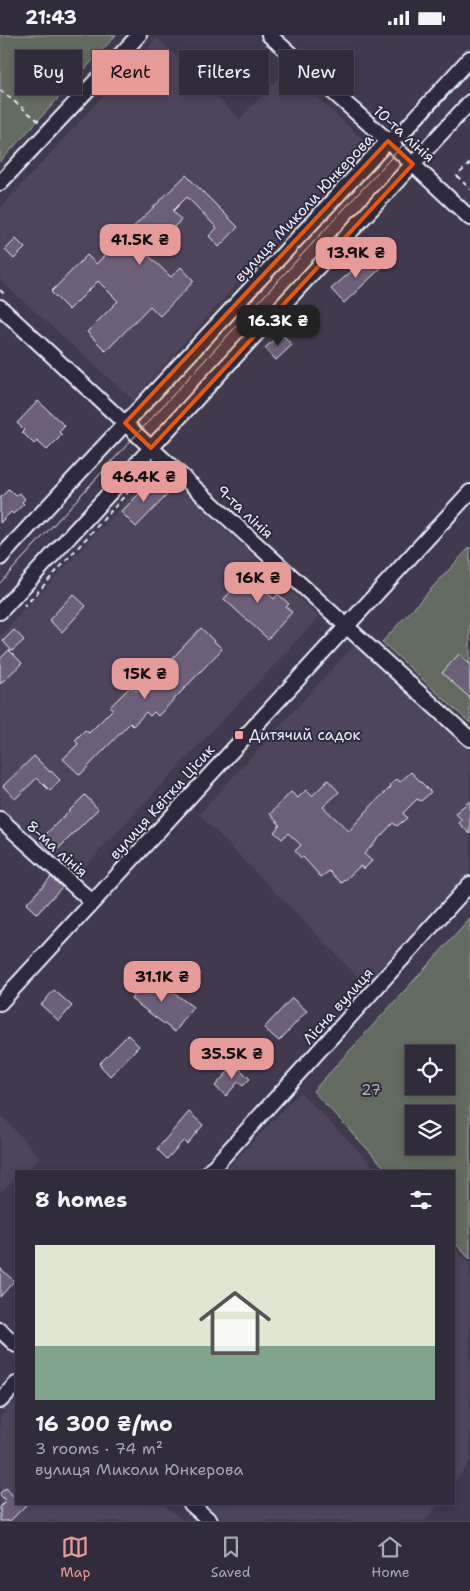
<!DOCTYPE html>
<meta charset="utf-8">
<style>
body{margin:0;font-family:"Shantell Sans",sans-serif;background:#393442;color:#f1f3f6;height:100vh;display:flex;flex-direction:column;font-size:19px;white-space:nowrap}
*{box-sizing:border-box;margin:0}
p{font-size:16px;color:#a8a7af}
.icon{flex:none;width:28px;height:28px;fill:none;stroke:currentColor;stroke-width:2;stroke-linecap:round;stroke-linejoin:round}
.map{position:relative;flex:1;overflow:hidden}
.details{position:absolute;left:15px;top:1135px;width:440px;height:335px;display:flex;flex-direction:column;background:#312c3b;border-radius:0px;box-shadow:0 2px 8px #0003,0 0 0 1px #4c4855}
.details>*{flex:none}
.guide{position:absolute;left:15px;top:15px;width:440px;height:45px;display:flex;gap:10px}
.buttons{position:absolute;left:405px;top:1010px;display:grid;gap:10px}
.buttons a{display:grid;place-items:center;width:50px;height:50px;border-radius:0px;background:#312c3b;box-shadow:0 2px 8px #0003,0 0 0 1px #4c4855;font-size:25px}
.price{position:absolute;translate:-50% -42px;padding:0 11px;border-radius:10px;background:#e69b98;color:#111;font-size:16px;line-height:32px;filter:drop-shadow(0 1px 2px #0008)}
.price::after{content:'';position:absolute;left:50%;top:30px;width:15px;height:11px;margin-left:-8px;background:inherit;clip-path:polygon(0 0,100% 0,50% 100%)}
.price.current{background:#222;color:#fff}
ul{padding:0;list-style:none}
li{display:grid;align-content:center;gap:10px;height:265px;padding:0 20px}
li span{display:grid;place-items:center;height:155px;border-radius:0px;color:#555}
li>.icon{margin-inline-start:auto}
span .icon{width:90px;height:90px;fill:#fffc;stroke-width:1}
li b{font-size:21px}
h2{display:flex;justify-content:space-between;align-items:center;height:60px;padding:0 20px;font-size:21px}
.chip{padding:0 18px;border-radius:0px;background:#312c3b;box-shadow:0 2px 8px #0003,0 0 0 1px #4c4855;font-size:18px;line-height:45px}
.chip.current{background:#e69b98;color:#111}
.status{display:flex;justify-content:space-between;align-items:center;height:35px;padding:0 25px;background:#312c3b;direction:ltr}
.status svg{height:14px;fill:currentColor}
.dock{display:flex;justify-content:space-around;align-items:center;height:70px;border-top:1px solid #4c4855;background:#312c3b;font-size:14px;color:#a8a7af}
.dock a{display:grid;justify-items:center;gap:2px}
.dock .current{color:#e69b98}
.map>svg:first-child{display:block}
</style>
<div class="status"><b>21:43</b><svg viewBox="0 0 49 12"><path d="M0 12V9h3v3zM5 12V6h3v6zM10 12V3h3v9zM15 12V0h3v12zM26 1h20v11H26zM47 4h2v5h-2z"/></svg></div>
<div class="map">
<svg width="470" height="1486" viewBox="0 0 470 1486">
<rect width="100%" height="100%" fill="#413a4f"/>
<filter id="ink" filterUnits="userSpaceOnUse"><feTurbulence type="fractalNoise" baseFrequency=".02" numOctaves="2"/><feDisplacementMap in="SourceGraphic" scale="10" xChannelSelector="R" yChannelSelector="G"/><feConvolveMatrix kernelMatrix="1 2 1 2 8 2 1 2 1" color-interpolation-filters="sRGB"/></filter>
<g filter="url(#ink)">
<g fill="#4e455c">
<path d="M157,3L240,84L286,35L365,106L133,365L0,245V173Z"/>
<path d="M158,432L319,582L74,843L0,774V601Z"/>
<path d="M356,608L470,714V839L368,952L199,779Z"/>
<path d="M300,1057L378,1136H225Z"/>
<path d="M0,1080L41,1123L25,1136H16V1144L0,1157Z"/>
<path d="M454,1213L470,1229V1426L454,1448Z"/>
<path d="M16,1364V1469H164L183,1486H0V1382Z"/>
<path d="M205,1469H438L425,1486H224Z"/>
</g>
<g fill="#646b5e" stroke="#a6aeab" fill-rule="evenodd">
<path d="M0,0H116L0,127Z"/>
<path d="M470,512V688L382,607Z"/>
<path d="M470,884V1224L454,1207V1136H388L313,1056ZM414,1019H446V1051H414ZM414,1079H446V1111H414Z"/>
</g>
<g fill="#6c5e7a" stroke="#e8f1f8">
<path d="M186,140L238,192L219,212L209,201L217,193L187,162L173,176L181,185L147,219L171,242L181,232L194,246L160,281L150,271L106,316L87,297L118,266L98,246L69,275L51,257L87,220L96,229Z"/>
<path d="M16,204L25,213L14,224L5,215Z"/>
<path d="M369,221L381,233L344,268L331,254Z"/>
<path d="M281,298L292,310L276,325L265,313Z"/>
<path d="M38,366L65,391L59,397L62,400L47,415L37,406L34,409L22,397L24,395L17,388Z"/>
<path d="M153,445L168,459L136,492L121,477Z"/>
<path d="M9,454L16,461L20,458L25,464L22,467L24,469L13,479L11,477L0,488V463Z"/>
<path d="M253,532L263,541L257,549L274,564L278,559L289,569L286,572L292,577L268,604L224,564Z"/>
<path d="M73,559L86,571L62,597L49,585Z"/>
<path d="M201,593L222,614L158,681L154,677L150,681L146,677L133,691L130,688L80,740L63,724L78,709L75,705L85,695L89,698L113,674L110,672L130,652L136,656L142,650L145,652Z"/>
<path d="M14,595L24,605L12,616L3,606Z"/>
<path d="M9,615L22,628L0,649V624Z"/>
<path d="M459,619L470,629V663L442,638Z"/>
<path d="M34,721L50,737L51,736L60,745L50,756L37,743L15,764L3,751Z"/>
<path d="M411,737L431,757L421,766L417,764L403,778L407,783L397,791L393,788L364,819L372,826L364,834L360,831L342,848L329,836L321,842L303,822L301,823L295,816L301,810L288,798L282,804L274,797L280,790L270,779L291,757L298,763L306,755L312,761L328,745L339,757L323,772L349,796L374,768L391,752L390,750L397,744L400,747Z"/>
<path d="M85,760L98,774L53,819L40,805Z"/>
<path d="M470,766V799L459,788L462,785L455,778Z"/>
<path d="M51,842L62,852L37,879L26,869Z"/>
<path d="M149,940L193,972L175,997L131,964Z"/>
<path d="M54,955L72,971L59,986L41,970Z"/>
<path d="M292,963L307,976L279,1006L264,993Z"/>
<path d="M128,1000L139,1011L110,1041L99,1029Z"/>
<path d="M235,1029L250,1044L243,1051L238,1047L226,1061L215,1051Z"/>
<path d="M189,1077L203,1090L187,1109L183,1106L167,1124L157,1114Z"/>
<path d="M0,1233L14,1246L0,1262Z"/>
<path d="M6,1453L16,1464V1469H27L10,1486H0V1472L6,1466L0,1460V1458Z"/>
</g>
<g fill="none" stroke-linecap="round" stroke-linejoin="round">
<g stroke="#e8f1f8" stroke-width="18">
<g id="minor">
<path d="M269,0L388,106L470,183"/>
<path d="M0,148L139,0"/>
<path d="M0,272L161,422L470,704"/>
<path d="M0,523L388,106L401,99L470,23"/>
<path d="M0,577L470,67"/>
<path d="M0,784L92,867"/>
<path d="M0,968L470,457"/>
<path d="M210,1136L470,849"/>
<path d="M0,1295L16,1310"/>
<path d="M0,1366L16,1349"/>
<path d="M191,1469L210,1486"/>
</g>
</g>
<g stroke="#e8f1f8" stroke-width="2" stroke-dasharray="5 4" stroke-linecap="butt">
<path d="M0,55L41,88"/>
<path d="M470,128L457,141L470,154"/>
<path d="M0,255L5,260"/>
<path d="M24,569L25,571L130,455"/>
</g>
<use href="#minor" stroke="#2f2a3d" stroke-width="14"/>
<path stroke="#e8f1f8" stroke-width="1" d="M0,548L470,37"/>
</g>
</g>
<path fill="#e8590c" fill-opacity="0.2" stroke="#e8590c" stroke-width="4" stroke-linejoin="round" d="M388,106L413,129L151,413L125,388Z"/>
<rect fill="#ff9aa2" stroke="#2f2a3d" stroke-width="2" x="234" y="695" width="10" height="10" rx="2.5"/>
<g text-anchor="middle" stroke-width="4" stroke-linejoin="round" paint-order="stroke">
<g font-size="15" fill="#e8f1f8" stroke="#2f2a3d">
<text transform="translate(404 99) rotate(42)" y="5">10-та лінія</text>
<text transform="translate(304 173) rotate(-47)" y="5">вулиця Миколи Юнкерова</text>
<text transform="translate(245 477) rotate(43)" y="5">9-та лінія</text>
<text transform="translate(162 767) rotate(-48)" y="5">вулиця Квітки Цісик</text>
<text transform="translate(57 814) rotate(42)" y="5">8-ма лінія</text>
<text transform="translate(338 971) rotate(-48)" y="5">Лісна вулиця</text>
</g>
<g font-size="15" fill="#e8f1f8" stroke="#2f2a3d" text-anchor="start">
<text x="249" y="705">Дитячий садок</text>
</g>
<g font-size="15" fill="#adb5b3" stroke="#2f2a3d">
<text x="371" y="1060">27</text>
</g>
</g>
</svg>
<div class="buttons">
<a><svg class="icon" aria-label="locate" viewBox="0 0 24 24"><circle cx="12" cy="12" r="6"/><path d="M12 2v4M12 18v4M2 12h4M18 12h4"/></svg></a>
<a><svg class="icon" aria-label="layers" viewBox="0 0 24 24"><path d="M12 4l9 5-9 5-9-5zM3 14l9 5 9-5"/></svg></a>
</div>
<b class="price" style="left:140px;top:231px">41.5K ₴</b>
<b class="price" style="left:356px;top:244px">13.9K ₴</b>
<b class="price current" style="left:278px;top:312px">16.3K ₴</b>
<b class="price" style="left:144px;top:468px">46.4K ₴</b>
<b class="price" style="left:258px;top:569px">16K ₴</b>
<b class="price" style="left:145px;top:665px">15K ₴</b>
<b class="price" style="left:162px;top:968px">31.1K ₴</b>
<b class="price" style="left:232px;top:1045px">35.5K ₴</b>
<div class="guide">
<a class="chip">Buy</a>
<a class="chip current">Rent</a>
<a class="chip">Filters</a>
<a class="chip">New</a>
</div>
<section class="details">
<h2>8 homes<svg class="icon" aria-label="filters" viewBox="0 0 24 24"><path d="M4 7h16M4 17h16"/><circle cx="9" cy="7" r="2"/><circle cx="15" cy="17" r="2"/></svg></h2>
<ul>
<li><span style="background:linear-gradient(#dfe7d0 65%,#7fa58c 0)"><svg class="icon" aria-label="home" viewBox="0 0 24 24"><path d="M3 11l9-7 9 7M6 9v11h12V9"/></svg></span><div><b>16 300 ₴/mo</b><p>3 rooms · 74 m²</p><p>вулиця Миколи Юнкерова</p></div></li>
</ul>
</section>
</div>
<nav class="dock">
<a class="current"><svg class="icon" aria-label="map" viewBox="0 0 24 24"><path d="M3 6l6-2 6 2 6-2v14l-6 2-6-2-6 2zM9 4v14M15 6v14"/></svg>Map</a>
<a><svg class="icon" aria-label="saved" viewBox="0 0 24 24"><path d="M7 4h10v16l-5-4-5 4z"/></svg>Saved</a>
<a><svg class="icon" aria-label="home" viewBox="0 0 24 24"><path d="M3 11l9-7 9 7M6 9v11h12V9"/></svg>Home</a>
</nav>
